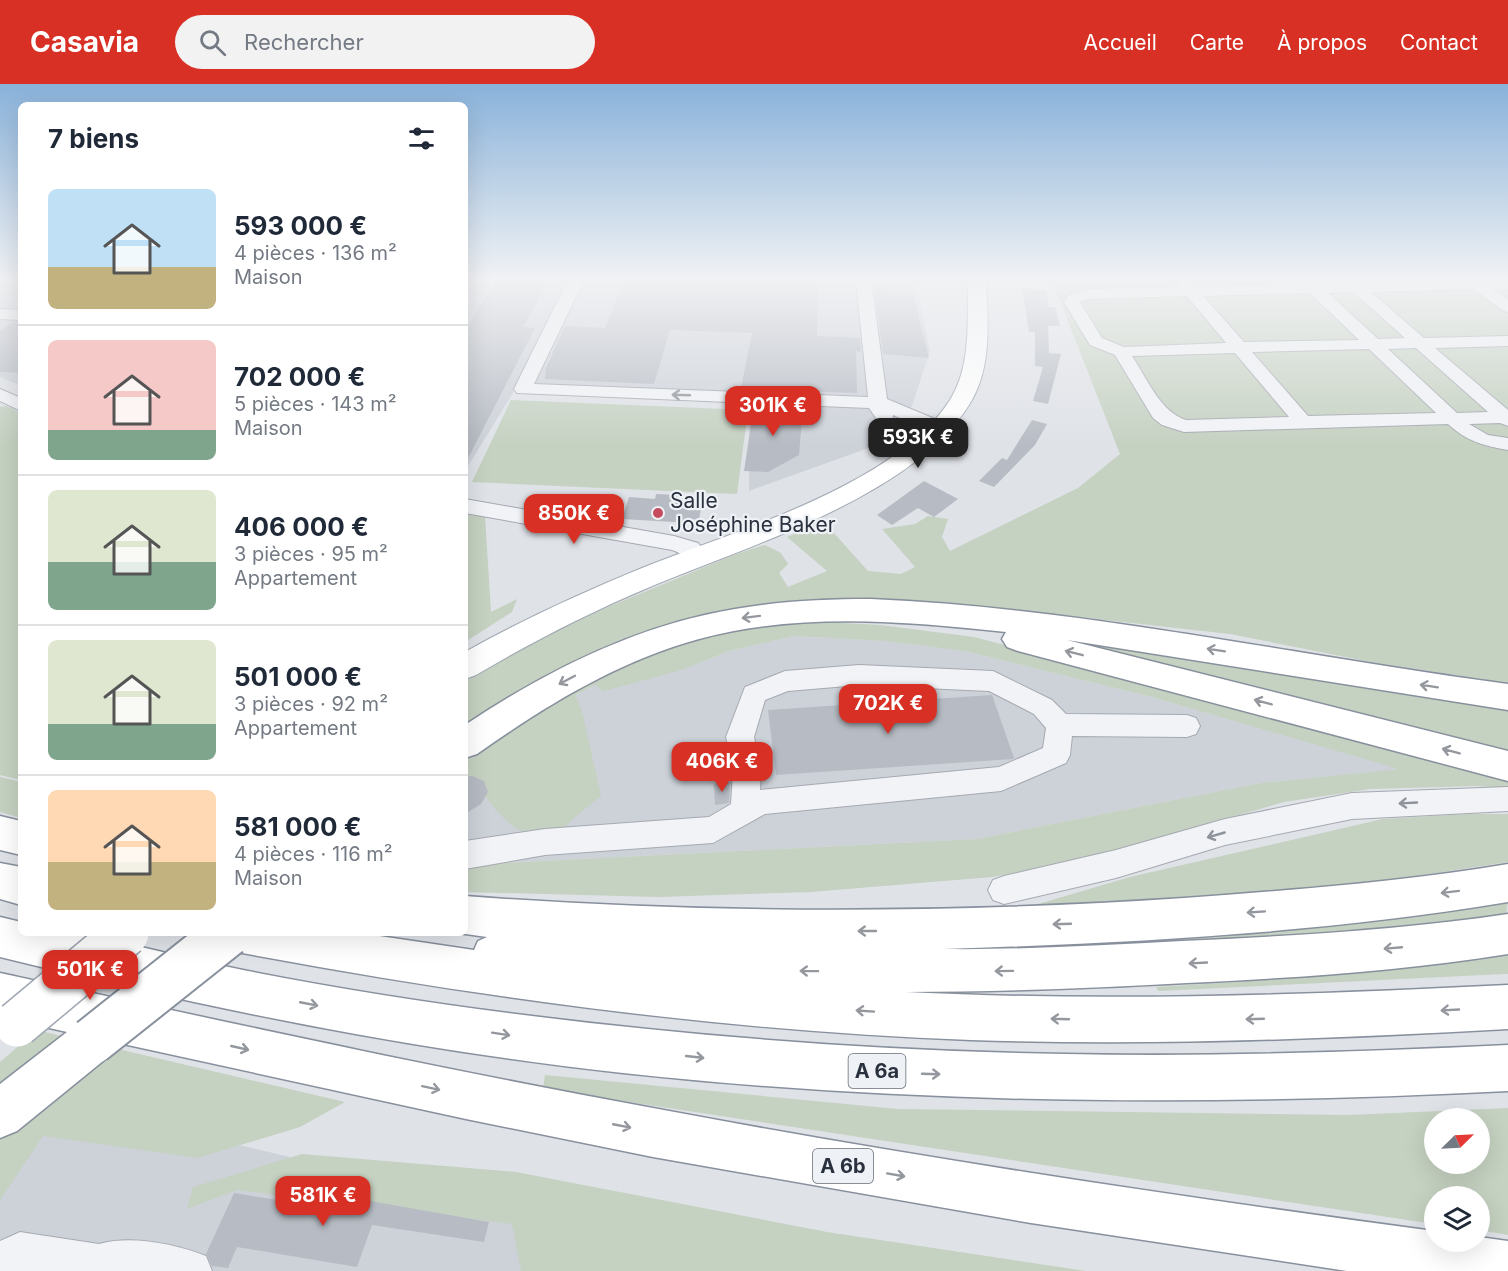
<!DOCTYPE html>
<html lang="fr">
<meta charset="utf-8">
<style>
body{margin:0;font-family:Inter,sans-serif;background:#f2f2f3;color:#1f2937;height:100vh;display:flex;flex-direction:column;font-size:22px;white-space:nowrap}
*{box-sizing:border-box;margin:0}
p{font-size:20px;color:#747a83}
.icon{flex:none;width:33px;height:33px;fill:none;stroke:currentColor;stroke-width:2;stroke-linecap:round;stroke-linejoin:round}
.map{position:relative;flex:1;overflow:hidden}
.details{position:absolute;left:18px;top:18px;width:450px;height:834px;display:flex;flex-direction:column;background:#fff;border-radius:9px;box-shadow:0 6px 24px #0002}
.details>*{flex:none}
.needle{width:39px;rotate:66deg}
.buttons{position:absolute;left:1424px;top:1024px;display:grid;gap:12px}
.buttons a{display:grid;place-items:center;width:66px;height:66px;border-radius:50%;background:#fff;box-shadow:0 6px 24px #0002;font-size:30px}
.price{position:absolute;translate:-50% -51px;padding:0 14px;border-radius:12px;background:#d93025;color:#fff;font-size:20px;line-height:39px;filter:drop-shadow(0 2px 3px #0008)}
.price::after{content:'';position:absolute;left:50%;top:36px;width:18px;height:14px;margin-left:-9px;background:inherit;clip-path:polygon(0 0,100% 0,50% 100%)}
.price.current{background:#222;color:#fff}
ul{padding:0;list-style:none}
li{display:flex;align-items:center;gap:18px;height:150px;padding:0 30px}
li+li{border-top:2px solid #e0e1e3}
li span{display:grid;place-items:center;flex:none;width:168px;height:120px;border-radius:9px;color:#555}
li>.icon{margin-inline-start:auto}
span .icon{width:72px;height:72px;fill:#fffc;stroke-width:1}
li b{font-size:26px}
h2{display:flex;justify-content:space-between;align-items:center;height:72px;padding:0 30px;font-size:26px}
header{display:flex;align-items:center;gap:36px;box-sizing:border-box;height:84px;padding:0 30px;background:#d93025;color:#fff}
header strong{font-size:28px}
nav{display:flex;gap:33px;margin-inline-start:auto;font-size:21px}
.search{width:420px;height:54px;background:#f2f2f3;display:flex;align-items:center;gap:15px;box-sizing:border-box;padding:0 21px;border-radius:33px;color:#747a83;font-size:22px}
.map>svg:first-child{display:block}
</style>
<header>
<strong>Casavia</strong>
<div class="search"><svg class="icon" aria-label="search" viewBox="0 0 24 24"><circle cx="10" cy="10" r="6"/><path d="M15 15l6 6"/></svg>Rechercher</div>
<nav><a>Accueil</a><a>Carte</a><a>À propos</a><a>Contact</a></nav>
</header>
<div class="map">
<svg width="1508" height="1187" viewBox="0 0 1508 1187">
<rect width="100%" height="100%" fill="#dfe2e7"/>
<g fill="#cdd2d9">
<path d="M0,196H21V302L0,293Z"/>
<path d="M465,196H913L919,214L930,267L902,352L749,407L750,310L519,299L465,387Z"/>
<path d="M794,552L885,557L964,567L1148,612L1401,685L1260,699L977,755L465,781V684L516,644L595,601L682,586L729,567Z"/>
<path d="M53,1017L519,1127L695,1187H0V1060Z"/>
</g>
<g fill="#c5d1c1" fill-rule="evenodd">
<path d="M1054,196H1508V599L1371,578L1230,550L963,520L863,518L779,520L733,525L651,546L578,577L465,646V597C530,555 600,526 671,497C703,484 732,470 765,461L781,469L788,480L779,489L788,503L827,487L787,453L824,438L868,487L901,490L915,483L882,445L915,440L928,432L948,435L942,453L950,467L1078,404L1120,370L1055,204Z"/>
<path d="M511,316L748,326L737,410L472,398Z"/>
<path d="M7,322L21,329V696L0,691V323Z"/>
<path d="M465,429L485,432L491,528L517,515L512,528L465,558Z"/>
<path d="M805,537L880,541L974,553L1508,693V704L1477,702L1370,705L1284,718L1083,776L992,793L811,808L658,813L465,808V781L977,755L1260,699L1399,685L1148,612L964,567L885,557L794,552L729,567L682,586L604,607L595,601L576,611L583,631L601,712L573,735L557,752C512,755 499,730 475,698L465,697V672L592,591L653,568L705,552Z"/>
<path d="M1051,549L1508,626V669L1052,552Z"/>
<path d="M0,693L21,698V734L0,728Z"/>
<path d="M1467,730H1508V778L1384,797L1299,807L1035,821L1130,793L1383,735Z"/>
<path d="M1508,815L1506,831L1317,850L1105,862L827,867Z"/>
<path d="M1508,869V890H1504L1158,907L1156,903C1274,896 1391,887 1508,869Z"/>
<path d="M37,946L73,955L0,1011V978Z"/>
<path d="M109,963L345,1018L300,1043L198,1074L43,1052L0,1116V1045Z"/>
<path d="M545,991L898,1025L1349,1031L1508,1024V1151L1479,1146V1113H1434V1140L543,1005ZM1434,1035H1479V1080H1434Z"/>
<path d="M302,1070L516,1088L827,1148L1086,1187H521L512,1140L237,1106L187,1125L193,1103Z"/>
</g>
<g fill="#b7bcc4">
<path d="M497,196H549L523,243L535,244L465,380V246Z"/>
<path d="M624,196H818L817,252L860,254L861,268L856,267L857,309L756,306V304H741L752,249L670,246L654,300L545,295L546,284L565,242L605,244Z"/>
<path d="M873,196H885L888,210H913L929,274L883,270Z"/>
<path d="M1022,204L1047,206L1048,223H1055L1060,242H1048L1049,269L1061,270L1048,320L1033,317L1043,283L1035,282V248H1029Z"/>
<path d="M13,238H21V289L0,288V247Z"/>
<path d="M754,321L803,323L799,371L768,388L744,387Z"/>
<path d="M1032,336L1047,340L1035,361L994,403L979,397L1002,374L1007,376Z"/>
<path d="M924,397L958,415L934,433L918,424L892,441L877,431Z"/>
<path d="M656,410L703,412L699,436L692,435L691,439L622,435L629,413L655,415Z"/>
<path d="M992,611L1014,674L1013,675L776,691L768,626Z"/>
<path d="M472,692L484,697L488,708L481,720L465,730V693Z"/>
<path d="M730,698L729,719L715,721L714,700Z"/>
<path d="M308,1106L489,1138L484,1158L372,1141L357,1183L237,1163L228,1184L212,1182L206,1170L234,1109L302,1120Z"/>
</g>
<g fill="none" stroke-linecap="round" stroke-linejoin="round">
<g stroke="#a5a9b1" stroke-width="2">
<g id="minor">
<path d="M568,196H584L534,300L868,313L856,196H871L887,315L935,335L937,339L935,343H921L893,331L892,337H878L869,324L517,309L514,305Z"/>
<path d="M1177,196H1189L1195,203L1301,200V196H1314L1318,200L1343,199L1344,196H1357L1360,199L1508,196V205H1493L1508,216V228L1502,226L1474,205L1371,208L1424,254L1508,252V262L1435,264L1508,326V342L1500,339L1469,340L1488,351L1508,354V366C1484,362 1466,357 1448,340L1184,348L1162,341L1153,334L1115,271L1090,261L1064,218L1070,210L1089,205L1179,203L1175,198ZM1353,208L1405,254L1378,255L1328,209ZM1310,209L1359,256L1244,258L1203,212ZM1187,212L1226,259L1124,263L1102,254L1080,218L1089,215ZM1416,264L1488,328L1457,329L1388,265ZM1369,265L1436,329L1308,332L1252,268ZM1235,269L1289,333L1186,336C1160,328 1147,294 1132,272Z"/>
<path d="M0,225L21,226V236L0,235Z"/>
<path d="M0,305L21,314V327L0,317Z"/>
<path d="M465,415L674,452L698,459L709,473L706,478C690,483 686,470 672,466L465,429Z"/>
<path d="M859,581L993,587L1052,616L1066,630L1187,631L1196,634L1200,642L1196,650L1187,653L1072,652L1070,671L1066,679L1001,707L765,730L713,759L545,771L465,785V757L545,745L709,733L731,720L733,686L726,653L745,603L785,587ZM859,601L989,607L1034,630L1046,644L1043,664L999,683L760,706L761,686L754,653L765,616L788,607Z"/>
<path d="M1508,703V727L1352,735L1225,761L1116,794L1004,820L993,816L988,806L993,796L1004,792L1116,766L1225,735L1352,709Z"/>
<path d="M20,1148L99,1160C132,1151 175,1160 206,1172L212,1187H0V1157Z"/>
</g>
</g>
<g stroke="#9fa7b2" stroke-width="2">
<path id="major" d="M968,196H986C988,235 992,281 972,316C917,412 749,461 650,503C590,528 532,558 476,591L465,595V568C522,536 581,509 642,484C734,447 895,402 950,316C972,281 967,235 968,196Z"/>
</g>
<g stroke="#88909d" stroke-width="3">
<g id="highway">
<path d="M871,515C1085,524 1296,572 1508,600V626L1067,556L1508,667V697L1018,567L1007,563L1002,555L1006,548C904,537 799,528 699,555C618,577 545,622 477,670L465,674V641C546,587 637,541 735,525C780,517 825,515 871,515Z"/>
<path d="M0,732L21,737V771L0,766Z"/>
<path d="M0,779L21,783V821L0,815Z"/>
<path d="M1508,780V818C1321,849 1131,859 942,865C1022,866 1102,861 1182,857C1291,852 1400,846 1508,830V870C1402,887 1295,894 1187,899C1093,904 1000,908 906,908C1107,918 1307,911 1508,901V945C1329,955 1151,962 971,956C726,947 483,914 242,869L227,863L221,849H359L474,866L478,857L487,853L458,849H465V812C706,830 943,830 1184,814C1293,806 1401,798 1508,780Z"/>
<path d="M0,833L21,838V849C38,849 57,847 74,850C130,858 186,875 243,886C338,905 435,920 532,932C709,954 886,967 1065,970C1213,973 1360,968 1508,961V1007C1212,1022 918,1021 623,989C412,966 206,924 0,873Z"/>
<path d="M0,889C217,936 434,984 653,1024C912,1073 1173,1112 1434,1147V1158H1479V1153L1508,1157V1187H1347L1031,1139L653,1073L466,1035L114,958L108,973L17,1047L0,1054V1000L67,948L0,933Z"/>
</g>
</g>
<use href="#minor" fill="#f2f3f6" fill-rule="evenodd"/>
<use href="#major" fill="#fff" fill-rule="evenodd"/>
<use href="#highway" fill="#fff" fill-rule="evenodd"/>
<g stroke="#9fa7b2" stroke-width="48" stroke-linecap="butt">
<path id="major-bridge" d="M17,940L126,849"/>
</g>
<g stroke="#88909d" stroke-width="50" stroke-linecap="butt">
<path id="highway-bridge" d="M92,957L228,849"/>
</g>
<use href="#major-bridge" stroke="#fff" stroke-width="45"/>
<use href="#highway-bridge" stroke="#fff" stroke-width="46"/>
</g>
<defs><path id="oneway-shaft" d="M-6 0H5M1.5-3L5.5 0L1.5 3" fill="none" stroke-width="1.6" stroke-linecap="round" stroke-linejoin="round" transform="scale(1.5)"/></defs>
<g stroke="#8e929a">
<use href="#oneway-shaft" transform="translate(681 311) rotate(-178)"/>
<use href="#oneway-shaft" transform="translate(1408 719) rotate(177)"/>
<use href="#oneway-shaft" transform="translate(1216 751) rotate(164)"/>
</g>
<g stroke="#94989e">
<use href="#oneway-shaft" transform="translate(751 533) rotate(173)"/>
<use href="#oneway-shaft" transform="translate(1216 566) rotate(-171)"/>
<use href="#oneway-shaft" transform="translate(1074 569) rotate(-166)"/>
<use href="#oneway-shaft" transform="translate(567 596) rotate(152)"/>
<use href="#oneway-shaft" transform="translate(1429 602) rotate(-171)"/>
<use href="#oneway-shaft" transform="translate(1263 618) rotate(-165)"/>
<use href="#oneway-shaft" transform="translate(1451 667) rotate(-165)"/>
<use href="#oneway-shaft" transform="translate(1450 808) rotate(173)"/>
<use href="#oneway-shaft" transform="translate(1256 828) rotate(176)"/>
<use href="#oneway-shaft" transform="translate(1062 840) rotate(178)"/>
<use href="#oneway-shaft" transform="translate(867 847) rotate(180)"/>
<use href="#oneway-shaft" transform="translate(1393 864) rotate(175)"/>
<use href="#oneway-shaft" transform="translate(1198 879) rotate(177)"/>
<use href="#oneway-shaft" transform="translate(809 887) rotate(-179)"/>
<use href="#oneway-shaft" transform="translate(1004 887) rotate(179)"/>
<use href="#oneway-shaft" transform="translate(309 920) rotate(11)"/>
<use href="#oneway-shaft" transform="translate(1450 926) rotate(177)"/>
<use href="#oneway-shaft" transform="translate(865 927) rotate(-176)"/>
<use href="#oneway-shaft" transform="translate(1060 935) rotate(-178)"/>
<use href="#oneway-shaft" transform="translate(1255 935) rotate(178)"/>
<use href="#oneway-shaft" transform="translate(501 950) rotate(9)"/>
<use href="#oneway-shaft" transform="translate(240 964) rotate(13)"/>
<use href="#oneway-shaft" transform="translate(695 973) rotate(6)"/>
<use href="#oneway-shaft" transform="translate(931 990) rotate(2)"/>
<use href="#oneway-shaft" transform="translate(431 1004) rotate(12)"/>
<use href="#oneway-shaft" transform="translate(622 1042) rotate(11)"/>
<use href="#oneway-shaft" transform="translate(896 1091) rotate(10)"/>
</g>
<linearGradient id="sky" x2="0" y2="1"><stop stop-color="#89b2da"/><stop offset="0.54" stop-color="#f1f2f4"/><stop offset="1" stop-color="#f1f2f4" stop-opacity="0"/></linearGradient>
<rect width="1508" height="362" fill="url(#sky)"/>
<circle fill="#c54b5e" stroke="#eef1f5" stroke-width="2" cx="658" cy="429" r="6"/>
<g text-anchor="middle" stroke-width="4.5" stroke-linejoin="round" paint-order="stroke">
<g fill="#eef1f5" stroke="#646b75" stroke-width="1.5">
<rect x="848.5" y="970" width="57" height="34" rx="4.5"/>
<rect x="813" y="1065" width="60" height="34" rx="4.5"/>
</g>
<g font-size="20" font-weight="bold" fill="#29313e">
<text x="877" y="994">A 6a</text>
<text x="843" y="1089">A 6b</text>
</g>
<g font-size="21" fill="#29313e" stroke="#eef1f5" text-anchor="start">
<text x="670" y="424">Salle<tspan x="670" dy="24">Joséphine Baker</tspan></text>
</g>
</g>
</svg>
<div class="buttons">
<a><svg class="needle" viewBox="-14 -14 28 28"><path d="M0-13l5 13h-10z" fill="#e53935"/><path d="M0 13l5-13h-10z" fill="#747a83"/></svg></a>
<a><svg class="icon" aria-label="layers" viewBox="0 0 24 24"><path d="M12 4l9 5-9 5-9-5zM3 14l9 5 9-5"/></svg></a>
</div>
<b class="price" style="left:773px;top:353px">301K €</b>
<b class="price current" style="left:918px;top:385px">593K €</b>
<b class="price" style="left:574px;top:461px">850K €</b>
<b class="price" style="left:888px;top:651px">702K €</b>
<b class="price" style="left:722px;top:709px">406K €</b>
<b class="price" style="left:90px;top:917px">501K €</b>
<b class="price" style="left:323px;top:1143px">581K €</b>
<section class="details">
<h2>7 biens<svg class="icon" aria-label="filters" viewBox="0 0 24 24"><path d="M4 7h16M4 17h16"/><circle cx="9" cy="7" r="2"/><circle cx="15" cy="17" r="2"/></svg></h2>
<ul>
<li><span style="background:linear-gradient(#bfe0f5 65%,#c2b280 0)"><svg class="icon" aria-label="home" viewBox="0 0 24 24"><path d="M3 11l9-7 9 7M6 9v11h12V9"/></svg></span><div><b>593 000 €</b><p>4 pièces · 136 m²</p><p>Maison</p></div></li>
<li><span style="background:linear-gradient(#f6c9c9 75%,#7fa58c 0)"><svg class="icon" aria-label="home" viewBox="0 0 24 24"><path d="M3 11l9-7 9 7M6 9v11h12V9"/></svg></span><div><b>702 000 €</b><p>5 pièces · 143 m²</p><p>Maison</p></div></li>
<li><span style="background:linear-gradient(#dfe7d0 60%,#7fa58c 0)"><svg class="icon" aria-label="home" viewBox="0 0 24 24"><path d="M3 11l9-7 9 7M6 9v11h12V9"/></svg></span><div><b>406 000 €</b><p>3 pièces · 95 m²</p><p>Appartement</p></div></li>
<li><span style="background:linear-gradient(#dfe7d0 70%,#7fa58c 0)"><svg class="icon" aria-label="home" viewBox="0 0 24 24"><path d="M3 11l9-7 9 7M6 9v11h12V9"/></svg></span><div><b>501 000 €</b><p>3 pièces · 92 m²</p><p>Appartement</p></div></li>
<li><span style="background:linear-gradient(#ffd9b3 60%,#c2b280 0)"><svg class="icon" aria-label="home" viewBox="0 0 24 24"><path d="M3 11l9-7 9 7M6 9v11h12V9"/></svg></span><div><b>581 000 €</b><p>4 pièces · 116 m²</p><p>Maison</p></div></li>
</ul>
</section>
</div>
